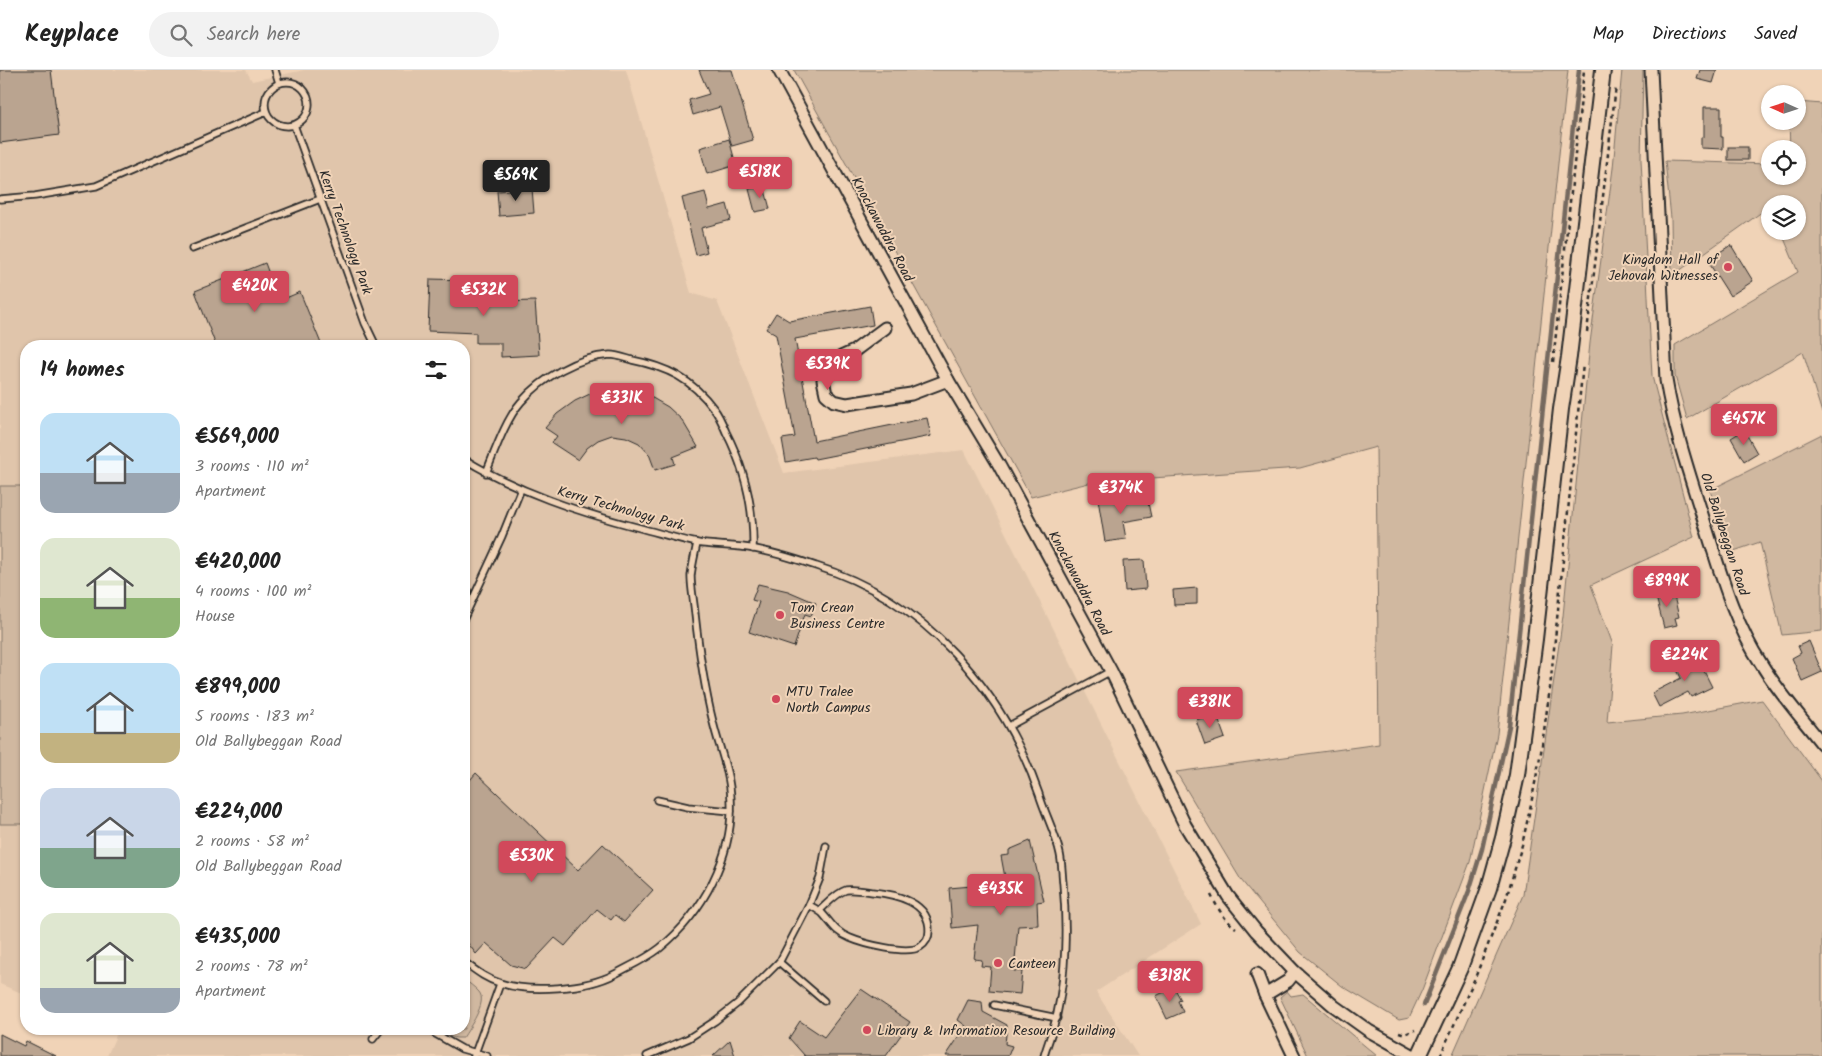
<!DOCTYPE html>
<meta charset="utf-8">
<style>
body{margin:0;font-family:Kalam,sans-serif;background:#f2f2f2;color:#222;height:100vh;display:flex;flex-direction:column;font-size:19px;white-space:nowrap}
*{box-sizing:border-box;margin:0}
p{font-size:16px;color:#767676}
.icon{flex:none;width:28px;height:28px;fill:none;stroke:currentColor;stroke-width:2;stroke-linecap:round;stroke-linejoin:round}
.map{position:relative;flex:1;overflow:hidden}
.sheet{position:absolute;left:20px;top:270px;width:450px;height:695px;display:flex;flex-direction:column;background:#fff;border-radius:20px;box-shadow:0 1px 4px #0004}
.sheet>*{flex:none}
.needle{width:32px;rotate:273deg}
.tools{position:absolute;left:1761px;top:15px;display:grid;gap:10px}
.tools a{display:grid;place-items:center;width:45px;height:45px;border-radius:50%;background:#fff;box-shadow:0 1px 4px #0004;font-size:25px}
.price{position:absolute;translate:-50% -42px;padding:0 11px;border-radius:5px;background:#d1495b;color:#fff;font-size:16px;line-height:32px;filter:drop-shadow(0 1px 2px #0008)}
.price::after{content:'';position:absolute;left:50%;top:30px;width:15px;height:11px;margin-left:-8px;background:inherit;clip-path:polygon(0 0,100% 0,50% 100%)}
.price.on{background:#222;color:#fff}
ul{padding:0;list-style:none}
li{display:flex;align-items:center;gap:15px;height:125px;padding:0 20px}
li span{display:grid;place-items:center;flex:none;width:140px;height:100px;border-radius:15px;color:#555}
li>.icon{margin-inline-start:auto}
span .icon{width:60px;height:60px;fill:#fffc;stroke-width:1}
li b{font-size:21px}
h2{display:flex;justify-content:space-between;align-items:center;height:60px;padding:0 20px;font-size:21px}
header{display:flex;align-items:center;gap:30px;box-sizing:border-box;height:70px;padding:0 25px;background:#fff;border-bottom:1px solid #e0e0e0}
header strong{font-size:24px}
nav{display:flex;gap:28px;margin-inline-start:auto;font-size:18px}
.search{width:350px;height:45px;background:#f2f2f2;display:flex;align-items:center;gap:12px;box-sizing:border-box;padding:0 18px;border-radius:28px;color:#767676;font-size:19px}
.map>svg:first-child{display:block}
</style>
<header>
<strong>Keyplace</strong>
<div class="search"><svg class="icon" aria-label="search" viewBox="0 0 24 24"><circle cx="10" cy="10" r="6"/><path d="M15 15l6 6"/></svg>Search here</div>
<nav><a>Map</a><a>Directions</a><a>Saved</a></nav>
</header>
<div class="map">
<svg width="1822" height="986" viewBox="0 0 1822 986">
<rect width="100%" height="100%" fill="#f0d3b7"/>
<filter id="ink" filterUnits="userSpaceOnUse"><feTurbulence type="fractalNoise" baseFrequency=".02" numOctaves="2"/><feDisplacementMap in="SourceGraphic" scale="10" xChannelSelector="R" yChannelSelector="G"/><feConvolveMatrix kernelMatrix="1 2 1 2 8 2 1 2 1" color-interpolation-filters="sRGB"/></filter>
<g filter="url(#ink)">
<path fill="#e0c5ab" d="M0,0H246L252,11L304,0H626L691,223L717,231L784,403L964,380L1201,854L1096,922L1138,986H107L118,961L114,959H464V276H26V925L0,914Z"/>
<g fill="#d0b8a0" stroke="#7e7266">
<path d="M794,0H1568L1497,664L1470,792L1422,920L1409,948L1399,950L1342,916L1300,882L1241,810L1176,702L1379,674L1376,377L1300,398L1093,412L1031,427Z"/>
<path d="M1622,0H1643L1641,89L1652,306L1694,467L1591,515L1613,575L1607,652L1682,645L1762,630L1822,711V986H1452L1523,825L1563,546L1590,273L1613,98Z"/>
<path d="M1798,32L1822,34V343L1803,282L1687,349L1675,306V275L1798,202L1781,161H1798V134H1770V145L1766,139L1672,206L1671,148L1665,91L1770,94V106H1798V79H1790L1789,51H1798Z"/>
<path d="M1822,364V561L1782,565L1760,472L1728,483L1710,420Z"/>
<rect x="0" y="416" width="26" height="338"/>
<path d="M464,909C468,913 475,917 479,922C488,932 469,958 463,968H456L449,966L438,959H464Z"/>
<path d="M1287,921L1291,926L1303,924L1377,986H1308L1280,927Z"/>
</g>
<g fill="none" stroke-linecap="round" stroke-linejoin="round">
<path stroke="#74695f" stroke-width="4.5" d="M1424,935L1469,821L1482,779L1509,656L1579,0"/>
</g>
<g fill="#baa490" stroke="#2b2b2b">
<path d="M0,0H51L59,65L0,73Z"/>
<path d="M699,0H732L753,70L732,76L720,37L693,45L689,30L709,24Z"/>
<path d="M1700,0H1717L1713,13L1697,9Z"/>
<path d="M1704,37H1721V67H1723V79L1701,78V67H1704Z"/>
<path d="M729,69L736,95L707,104L700,78Z"/>
<rect x="1728" y="77" width="20" height="13"/>
<path d="M764,116L770,139L755,142L749,119Z"/>
<path d="M532,118L534,143L499,146L497,121Z"/>
<path d="M705,122L709,139L727,134L731,150L701,158L707,182L696,185L682,128Z"/>
<path d="M1731,175L1753,211L1730,226L1707,190Z"/>
<path d="M265,193L279,231L300,222L322,276H216L195,221Z"/>
<path d="M430,209L468,210V217L497,218L498,232L535,231L539,285L501,287V273H476V263L428,261Z"/>
<path d="M870,236L873,255L795,269L814,371L927,348L931,366L815,389L814,387L786,392L782,369L795,367L776,265L766,259L776,243L789,251Z"/>
<path d="M610,320L630,321L649,326L668,337L682,350L698,377L673,387L675,394L655,400L649,384L639,373L626,367L612,365L598,370L587,378L578,390L552,373L557,366L545,358L557,344L575,331L592,323Z"/>
<path d="M1744,360L1757,383L1744,391L1731,368Z"/>
<path d="M1118,425L1119,432L1147,428L1151,447L1123,452L1126,469L1105,472L1098,429Z"/>
<path d="M1144,490L1146,519L1125,521L1123,491Z"/>
<path d="M758,514L788,521L816,533L811,546L805,544L794,577L749,562L759,532L752,530Z"/>
<path d="M1197,518V534L1174,535L1173,520Z"/>
<path d="M1672,518L1679,547L1675,548L1677,555L1664,558L1655,523Z"/>
<path d="M1809,571L1822,602L1802,611L1792,588L1801,583L1798,576Z"/>
<path d="M1696,585L1712,617L1691,627L1688,622L1659,637L1652,623L1681,608L1675,596Z"/>
<path d="M1216,643L1225,668L1205,675L1196,650Z"/>
<path d="M476,703L578,800L603,774L653,820L624,852L615,845L611,850L597,839L565,876L555,868L526,899L511,895L486,873L476,884L467,872L464,871V717Z"/>
<path d="M1030,771L1044,831L1037,832L1038,855L1018,856L1014,901H1022L1020,924L989,921L991,897L981,896L982,890L974,889L978,855L952,858L949,818L1006,813L1001,786L1009,785V780Z"/>
<path d="M1174,917L1181,930L1178,931L1183,942L1167,949L1156,926Z"/>
<path d="M861,919L910,952L886,986H805L789,968L800,951L824,967Z"/>
<path d="M968,930L982,932L983,942L1007,955L1005,974L1012,976L1008,986H946L966,956L958,950Z"/>
<path d="M0,964L24,976L26,971L56,986H0Z"/>
<path d="M730,970L735,986H713Z"/>
</g>
<g fill="none" stroke-linecap="round" stroke-linejoin="round">
<g stroke="#2b2b2b" stroke-width="9">
<g id="service">
<path d="M275,0L279,13"/>
<circle cx="287" cy="34" r="22"/>
<path d="M294,55L365,253L376,276"/>
<path d="M0,129L35,126L96,116L266,42"/>
<path d="M192,179L320,129"/>
<path d="M464,389C518,422 578,442 640,458C659,463 678,469 697,473C716,476 736,475 755,479C775,483 796,489 816,496C924,529 1003,620 1039,724C1045,744 1056,764 1060,784C1062,793 1062,804 1063,813C1067,854 1066,904 1057,944C1054,958 1048,972 1044,986"/>
<path d="M486,403C495,381 506,349 521,332C543,307 577,287 610,285C617,285 625,288 632,290C667,297 692,309 714,339C719,345 723,355 726,362C745,399 754,437 753,479"/>
<path d="M464,548L502,466L521,419"/>
<path d="M1009,656L1111,601"/>
<path d="M657,730L688,737L731,741"/>
<path d="M809,835C813,837 818,840 822,843C832,854 835,862 850,868C864,874 907,885 920,877C926,873 929,867 929,861C930,832 895,824 873,822C865,821 854,819 846,820C836,823 826,835 819,841"/>
<path d="M464,892C475,900 486,909 500,913C529,923 587,919 615,904C630,896 646,889 660,878C703,843 734,785 731,729C730,702 719,678 713,652C704,616 699,581 695,544C694,532 691,518 691,506C692,495 695,484 697,473"/>
<path d="M779,892L824,931"/>
<path d="M994,935L1057,948"/>
<path d="M427,959L462,979L487,986"/>
<path d="M373,969L381,959"/>
<path d="M474,986L500,914"/>
<path d="M647,986L689,968L715,951L738,933L780,891L809,835L820,808L826,776"/>
</g>
</g>
<g stroke="#2b2b2b" stroke-width="15">
<g id="minor">
<path d="M779,0L948,310L999,395L1111,601L1185,755L1228,826L1256,861L1295,902L1334,936L1369,961L1414,986"/>
<path d="M1651,0L1666,310C1674,359 1690,406 1705,454C1720,501 1734,553 1762,595C1779,623 1802,648 1822,674"/>
<path d="M885,258L854,281L828,293L825,299L823,310L826,324L834,331L847,334L911,324L948,310"/>
<path d="M1257,904L1265,925L1294,986"/>
<path d="M1265,925L1288,911L1295,902"/>
</g>
</g>
<g stroke="#2b2b2b" stroke-width="18">
<path id="tertiary" d="M1419,986L1460,898L1489,818L1503,768L1517,705L1535,569L1561,339L1569,287L1603,0"/>
</g>
<g stroke="#2b2b2b" stroke-width="2.5" stroke-dasharray="4 4" stroke-linecap="butt">
<path d="M1587,262L1616,16"/>
<path d="M1553,292L1584,0"/>
<path d="M1211,825C1217,837 1225,851 1236,858"/>
<path d="M1399,962L1405,964L1415,960"/>
<path d="M1440,986L1475,908L1506,829L1522,775L1531,734L1541,682L1550,618L1583,294"/>
</g>
<use href="#service" stroke="#f0d3b7" stroke-width="5.5"/>
<use href="#minor" stroke="#f0d3b7" stroke-width="11"/>
<use href="#tertiary" stroke="#f0d3b7" stroke-width="14"/>
</g>
</g>
<g fill="#d1495b" stroke="#f0d3b7" stroke-width="2">
<circle cx="1728" cy="197" r="5"/>
<circle cx="780" cy="545" r="5"/>
<circle cx="776" cy="629" r="5"/>
<circle cx="998" cy="893" r="5"/>
<circle cx="867" cy="960" r="5"/>
</g>
<g text-anchor="middle" stroke-width="4" stroke-linejoin="round" paint-order="stroke">
<g font-size="14" fill="#2b2b2b" stroke="#f0d3b7">
<text transform="translate(883 159) rotate(62)" y="5">Knockawaddra Road</text>
<text transform="translate(346 162) rotate(70)" y="5">Kerry Technology Park</text>
<text transform="translate(621 438) rotate(16)" y="5">Kerry Technology Park</text>
<text transform="translate(1725 464) rotate(72)" y="5">Old Ballybeggan Road</text>
<text transform="translate(1080 513) rotate(62)" y="5">Knockawaddra Road</text>
</g>
<g font-size="14" fill="#2b2b2b" stroke="#f0d3b7" text-anchor="start">
<text x="1718" y="194" text-anchor="end">Kingdom Hall of<tspan x="1718" dy="16">Jehovah Witnesses</tspan></text>
<text x="790" y="542">Tom Crean<tspan x="790" dy="16">Business Centre</tspan></text>
<text x="786" y="626">MTU Tralee<tspan x="786" dy="16">North Campus</tspan></text>
<text x="1008" y="898">Canteen</text>
<text x="877" y="965">Library &amp; Information Resource Building</text>
</g>
</g>
</svg>
<div class="tools">
<a><svg class="needle" viewBox="-14 -14 28 28"><path d="M0-13l5 13h-10z" fill="#e53935"/><path d="M0 13l5-13h-10z" fill="#767676"/></svg></a>
<a><svg class="icon" aria-label="locate" viewBox="0 0 24 24"><circle cx="12" cy="12" r="6"/><path d="M12 2v4M12 18v4M2 12h4M18 12h4"/></svg></a>
<a><svg class="icon" aria-label="layers" viewBox="0 0 24 24"><path d="M12 4l9 5-9 5-9-5zM3 14l9 5 9-5"/></svg></a>
</div>
<b class="price" style="left:760px;top:129px">€518K</b>
<b class="price on" style="left:516px;top:132px">€569K</b>
<b class="price" style="left:255px;top:243px">€420K</b>
<b class="price" style="left:484px;top:247px">€532K</b>
<b class="price" style="left:828px;top:321px">€539K</b>
<b class="price" style="left:622px;top:355px">€331K</b>
<b class="price" style="left:1744px;top:376px">€457K</b>
<b class="price" style="left:1121px;top:445px">€374K</b>
<b class="price" style="left:1667px;top:538px">€899K</b>
<b class="price" style="left:1685px;top:612px">€224K</b>
<b class="price" style="left:1210px;top:659px">€381K</b>
<b class="price" style="left:532px;top:813px">€530K</b>
<b class="price" style="left:1001px;top:846px">€435K</b>
<b class="price" style="left:1170px;top:933px">€318K</b>
<section class="sheet">
<h2>14 homes<svg class="icon" aria-label="filters" viewBox="0 0 24 24"><path d="M4 7h16M4 17h16"/><circle cx="9" cy="7" r="2"/><circle cx="15" cy="17" r="2"/></svg></h2>
<ul>
<li><span style="background:linear-gradient(#bfe0f5 60%,#9aa5b1 0)"><svg class="icon" aria-label="home" viewBox="0 0 24 24"><path d="M3 11l9-7 9 7M6 9v11h12V9"/></svg></span><div><b>€569,000</b><p>3 rooms · 110 m²</p><p>Apartment</p></div></li>
<li><span style="background:linear-gradient(#dfe7d0 60%,#8fb573 0)"><svg class="icon" aria-label="home" viewBox="0 0 24 24"><path d="M3 11l9-7 9 7M6 9v11h12V9"/></svg></span><div><b>€420,000</b><p>4 rooms · 100 m²</p><p>House</p></div></li>
<li><span style="background:linear-gradient(#bfe0f5 70%,#c2b280 0)"><svg class="icon" aria-label="home" viewBox="0 0 24 24"><path d="M3 11l9-7 9 7M6 9v11h12V9"/></svg></span><div><b>€899,000</b><p>5 rooms · 183 m²</p><p>Old Ballybeggan Road</p></div></li>
<li><span style="background:linear-gradient(#c9d6e8 60%,#7fa58c 0)"><svg class="icon" aria-label="home" viewBox="0 0 24 24"><path d="M3 11l9-7 9 7M6 9v11h12V9"/></svg></span><div><b>€224,000</b><p>2 rooms · 58 m²</p><p>Old Ballybeggan Road</p></div></li>
<li><span style="background:linear-gradient(#dfe7d0 75%,#9aa5b1 0)"><svg class="icon" aria-label="home" viewBox="0 0 24 24"><path d="M3 11l9-7 9 7M6 9v11h12V9"/></svg></span><div><b>€435,000</b><p>2 rooms · 78 m²</p><p>Apartment</p></div></li>
</ul>
</section>
</div>
